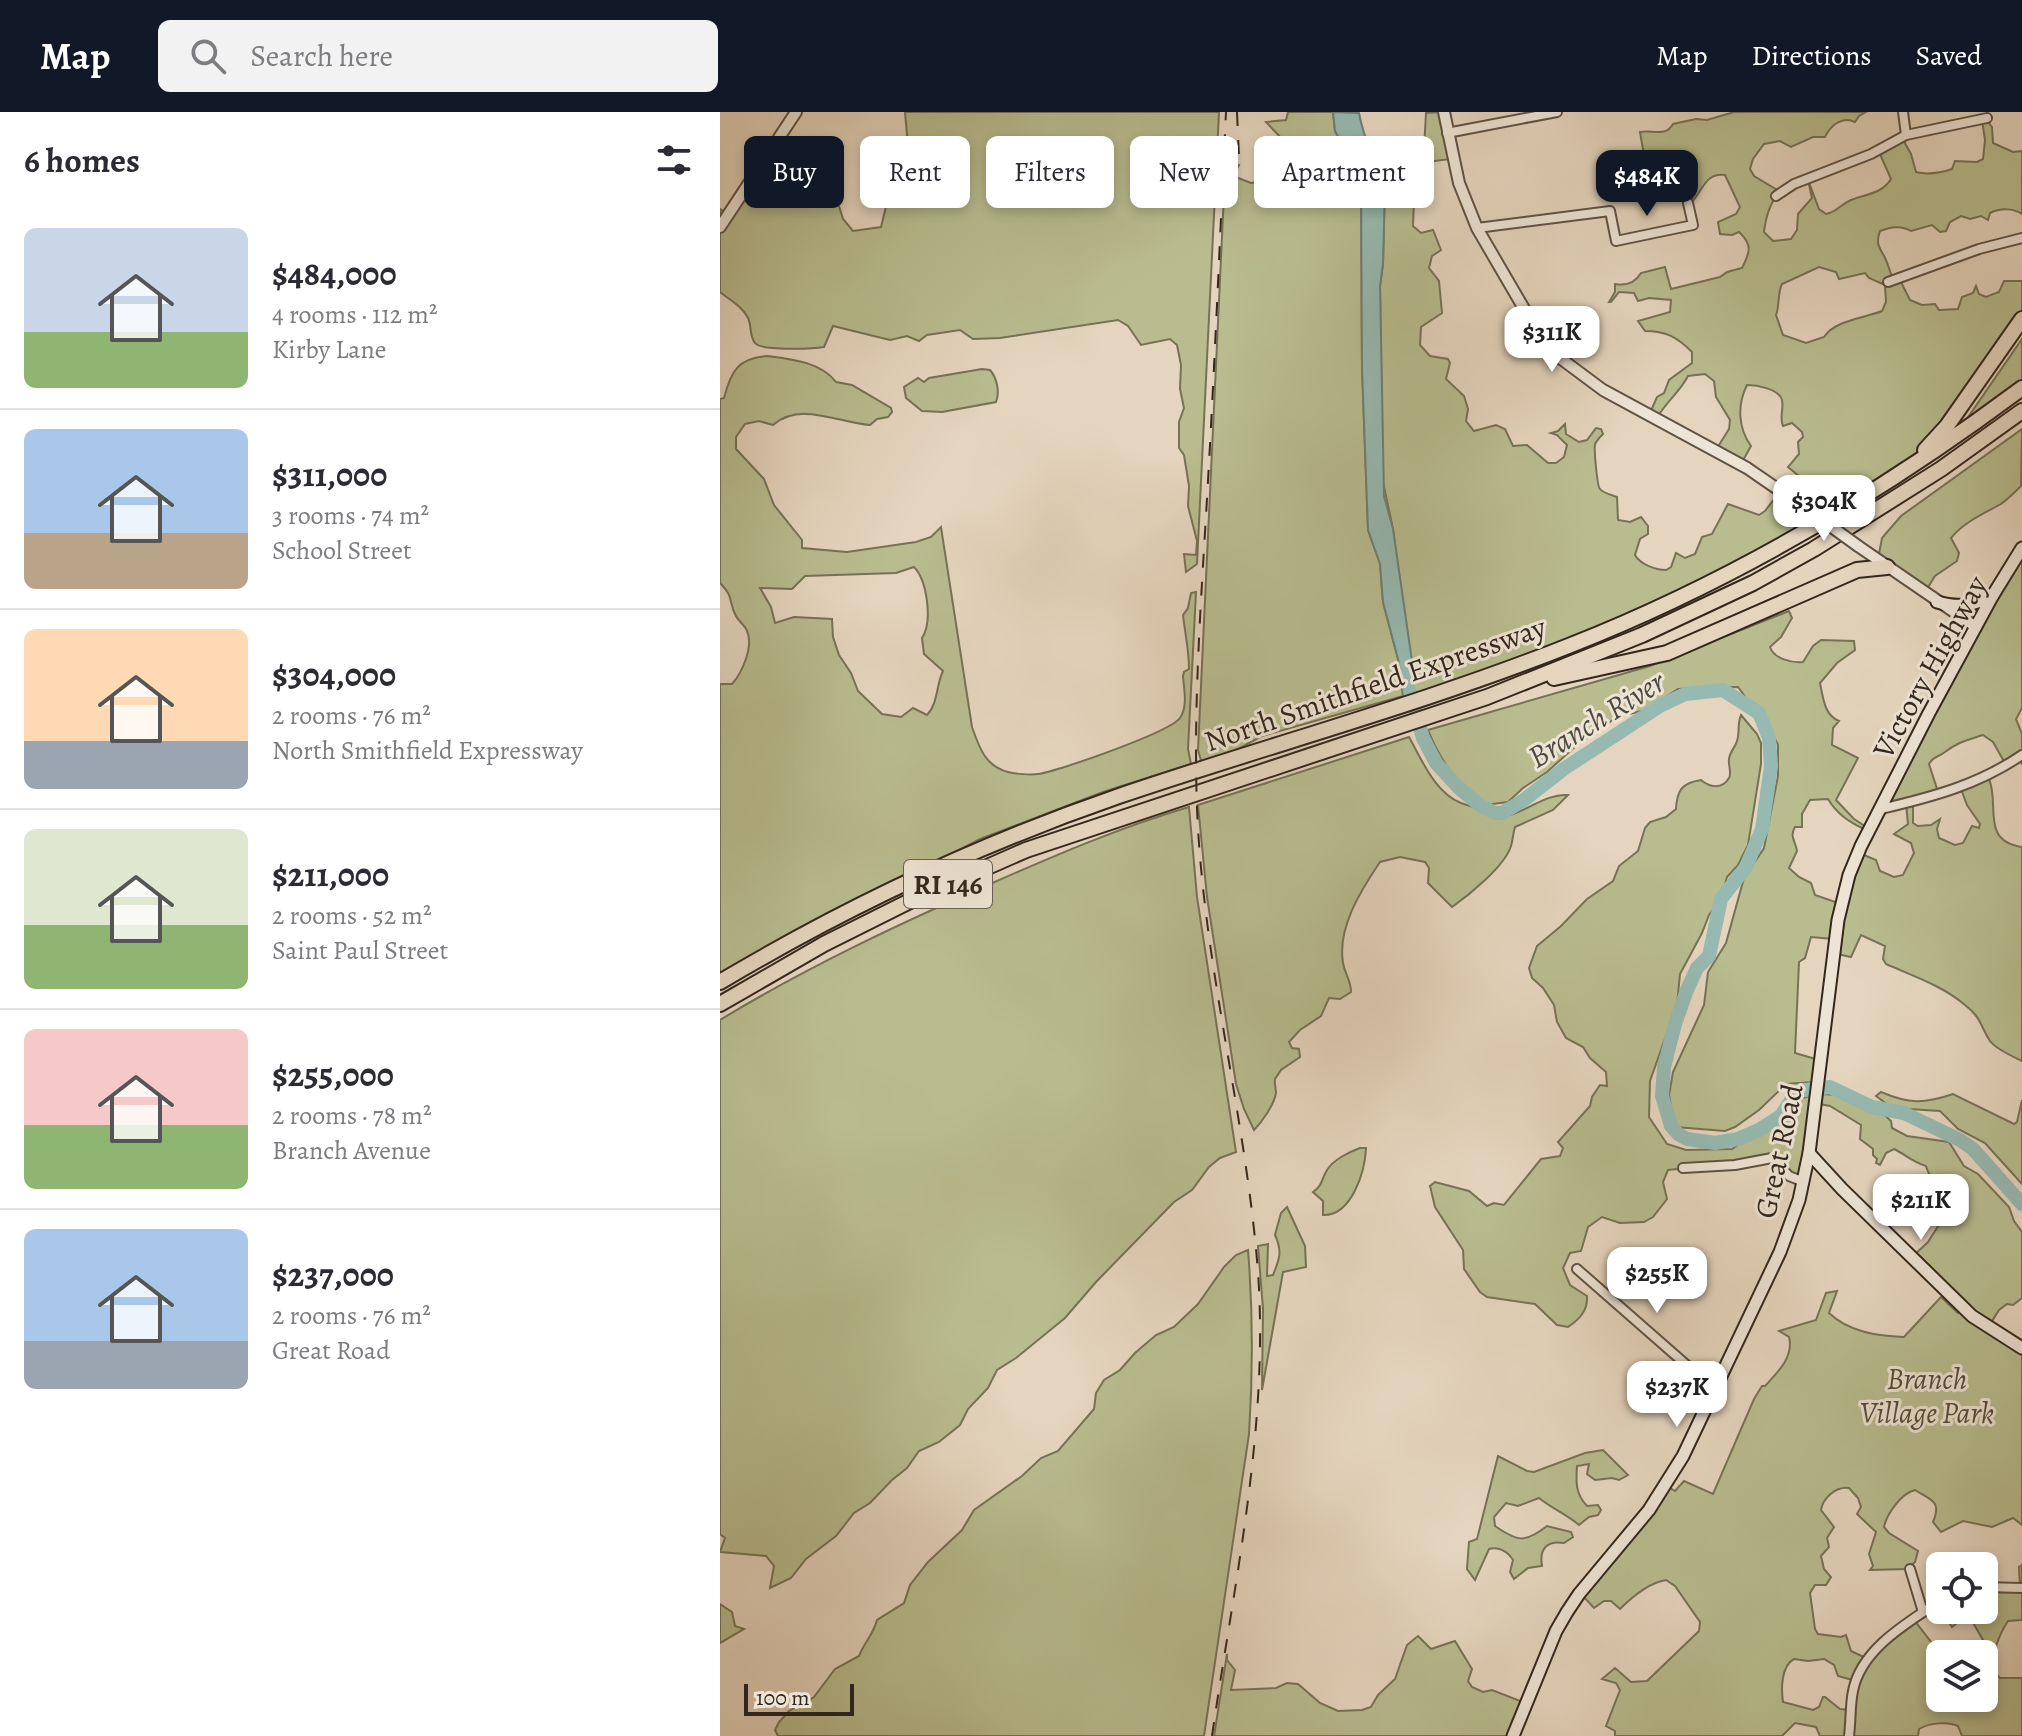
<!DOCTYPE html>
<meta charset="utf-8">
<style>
body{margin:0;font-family:Alegreya,serif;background:#f2f2f3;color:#2b2b33;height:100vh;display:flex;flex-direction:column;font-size:30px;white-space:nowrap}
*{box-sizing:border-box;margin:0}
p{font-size:26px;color:#7c7c81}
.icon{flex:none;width:44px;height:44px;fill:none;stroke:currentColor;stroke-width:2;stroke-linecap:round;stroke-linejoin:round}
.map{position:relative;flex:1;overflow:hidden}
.side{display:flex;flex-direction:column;background:#fff;width:720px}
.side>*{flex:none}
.hud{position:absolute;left:24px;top:24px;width:760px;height:72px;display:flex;gap:16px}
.tools{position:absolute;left:1206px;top:1440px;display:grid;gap:16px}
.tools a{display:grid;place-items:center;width:72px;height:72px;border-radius:12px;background:#fff;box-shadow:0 4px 12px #0003;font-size:40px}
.scale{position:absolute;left:24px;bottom:20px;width:110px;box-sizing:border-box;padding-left:8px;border:4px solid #33271d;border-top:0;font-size:22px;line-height:28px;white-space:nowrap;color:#33271d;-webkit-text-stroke:6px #eee4d5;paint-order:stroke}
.price{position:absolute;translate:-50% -68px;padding:0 18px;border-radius:16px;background:#fff;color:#222;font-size:26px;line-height:52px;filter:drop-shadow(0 2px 4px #0008)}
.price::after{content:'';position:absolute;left:50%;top:48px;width:24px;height:18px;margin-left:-12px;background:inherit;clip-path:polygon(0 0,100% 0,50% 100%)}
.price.on{background:#111827;color:#fff}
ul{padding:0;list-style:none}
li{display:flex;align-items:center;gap:24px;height:200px;padding:0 24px}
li+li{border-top:2px solid #e1e1e2}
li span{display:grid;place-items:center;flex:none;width:224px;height:160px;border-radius:12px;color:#555}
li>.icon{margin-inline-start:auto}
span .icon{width:96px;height:96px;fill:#fffc;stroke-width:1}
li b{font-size:34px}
h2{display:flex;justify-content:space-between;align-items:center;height:96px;padding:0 24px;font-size:34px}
.chip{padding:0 28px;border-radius:12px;background:#fff;box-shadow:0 4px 12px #0003;font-size:28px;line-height:72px}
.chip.on{background:#111827;color:#fff}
header{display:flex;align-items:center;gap:48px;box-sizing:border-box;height:112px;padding:0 40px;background:#111827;color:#fff}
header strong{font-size:38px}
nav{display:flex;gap:44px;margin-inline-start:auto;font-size:28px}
.search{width:560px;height:72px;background:#f2f2f3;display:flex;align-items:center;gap:20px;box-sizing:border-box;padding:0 28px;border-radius:12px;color:#7c7c81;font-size:30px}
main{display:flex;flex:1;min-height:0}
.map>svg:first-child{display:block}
</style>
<header>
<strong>Map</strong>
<div class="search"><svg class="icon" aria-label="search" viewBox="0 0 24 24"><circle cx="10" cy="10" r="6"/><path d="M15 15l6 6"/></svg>Search here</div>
<nav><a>Map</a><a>Directions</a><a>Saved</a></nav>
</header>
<main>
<section class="side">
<h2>6 homes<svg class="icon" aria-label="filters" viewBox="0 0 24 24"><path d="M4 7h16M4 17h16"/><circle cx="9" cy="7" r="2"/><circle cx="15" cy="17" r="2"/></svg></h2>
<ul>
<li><span style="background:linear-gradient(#c9d6e8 65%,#8fb573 0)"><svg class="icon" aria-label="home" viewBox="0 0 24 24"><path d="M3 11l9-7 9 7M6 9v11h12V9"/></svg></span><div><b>$484,000</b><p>4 rooms · 112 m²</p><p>Kirby Lane</p></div></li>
<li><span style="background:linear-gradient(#a9c7e8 65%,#b9a48a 0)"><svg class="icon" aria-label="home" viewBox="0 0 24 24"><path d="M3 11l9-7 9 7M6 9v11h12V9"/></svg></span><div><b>$311,000</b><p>3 rooms · 74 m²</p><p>School Street</p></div></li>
<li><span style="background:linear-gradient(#ffd9b3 70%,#9aa5b1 0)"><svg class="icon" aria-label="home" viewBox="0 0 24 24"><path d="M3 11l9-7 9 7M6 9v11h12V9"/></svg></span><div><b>$304,000</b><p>2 rooms · 76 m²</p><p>North Smithfield Expressway</p></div></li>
<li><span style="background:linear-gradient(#dfe7d0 60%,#8fb573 0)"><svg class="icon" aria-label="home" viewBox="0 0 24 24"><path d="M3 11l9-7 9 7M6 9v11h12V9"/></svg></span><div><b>$211,000</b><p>2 rooms · 52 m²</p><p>Saint Paul Street</p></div></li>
<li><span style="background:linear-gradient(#f6c9c9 60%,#8fb573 0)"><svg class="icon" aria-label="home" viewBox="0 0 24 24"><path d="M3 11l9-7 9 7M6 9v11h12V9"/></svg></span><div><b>$255,000</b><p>2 rooms · 78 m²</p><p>Branch Avenue</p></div></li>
<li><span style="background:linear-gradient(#a9c7e8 70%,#9aa5b1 0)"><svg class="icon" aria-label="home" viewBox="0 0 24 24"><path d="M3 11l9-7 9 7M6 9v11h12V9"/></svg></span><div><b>$237,000</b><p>2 rooms · 76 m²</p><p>Great Road</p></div></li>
</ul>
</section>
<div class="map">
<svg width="1302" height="1624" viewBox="0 0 1302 1624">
<rect width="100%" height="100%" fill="#e5d5be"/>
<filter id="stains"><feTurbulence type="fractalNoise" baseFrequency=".0025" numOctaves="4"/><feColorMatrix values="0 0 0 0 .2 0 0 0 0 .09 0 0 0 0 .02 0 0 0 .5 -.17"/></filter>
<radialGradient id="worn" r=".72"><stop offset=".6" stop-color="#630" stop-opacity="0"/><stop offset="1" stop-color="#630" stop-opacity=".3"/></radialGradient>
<g fill="#b8bc8f" stroke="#767256" stroke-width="2" fill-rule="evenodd">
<path d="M185,0H499L477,452L466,460L464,442L476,443L477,429L468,394L469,374L464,343L459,336V310L464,296L460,277L461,253L457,233L450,227L421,233L408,214L398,208L280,226L253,227L240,218L207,223L199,229L187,224L170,228L113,214L104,235C92,237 41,239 35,231C29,224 32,214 28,206C23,195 10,188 0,180V97L9,102L61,24L70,30L64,45L65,71C83,85 96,91 118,91L123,107L133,119L161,115L171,74L191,63L198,54L187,23Z"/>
<path d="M568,0H613L615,19L641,66L642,256L648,418L660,451L663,490L678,547L683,584L542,624L500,647L482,652L478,638L506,39L511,35L513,51L519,53L513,64L531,71L537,70C551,82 569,74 584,68L582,48L546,10L566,8Z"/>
<path d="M722,0L731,47L707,50L704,37L706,1Z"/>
<path d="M1014,0H1146L1139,4L1135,10C1122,4 1111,13 1105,25H1093L1071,35L1060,29L1044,32L1033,47L1030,57L1034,64L1059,79C1050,93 1046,103 1044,120L1053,129L1071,127L1077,118L1078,102L1092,86L1088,68L1099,97L1106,102C1117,100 1120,93 1129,89C1144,82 1161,83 1171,67L1159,40L1182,26L1191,42L1196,60C1208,63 1220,61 1232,57L1235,49L1257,50L1263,47L1265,28L1262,8L1265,6L1272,15L1273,31L1293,40L1302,39V102C1293,96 1280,96 1270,101L1268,108L1261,104L1250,107L1241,104L1230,110L1226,119L1220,120L1212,113L1191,119C1181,113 1171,115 1160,119C1155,132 1160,136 1165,146C1168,152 1170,160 1173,167L1179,166L1190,188L1202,193L1215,192L1219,198L1238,197L1242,185L1253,181L1256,174L1259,182L1266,185L1279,180L1284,169H1302V199L1237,298L1201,342L1033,445L877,515L750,566L696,583L693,575L673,417L663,370L660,174L663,152L665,72L669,88L676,91L684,86L695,69H697L701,80L710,83L694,89L693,114L701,121L713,118L721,138L712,144L709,156L719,169L722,201L701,215L700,233L710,244L728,247L730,251L726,267L744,284L748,297L746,309L754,319L776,313L785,317L793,334L807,333L828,351H836L844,345L847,333L837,323L831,321L838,319L845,312L846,322L859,330L867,328L876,316L881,317L883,322C881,324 876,330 875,332C874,337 877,374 880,377C883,381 892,383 897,385L898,408L910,410L921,405L928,414V422L920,427L915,443C920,452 935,458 946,458L951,455L956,441L965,446L975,442L982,425L992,422L1008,392L1039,403L1045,399L1061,378L1075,387L1085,369L1068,355L1079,342L1078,330L1083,325L1082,320L1072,311L1063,314C1059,306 1064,297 1062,288C1059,277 1037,273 1027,273C1017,293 1018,316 1031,334L1021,352L996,338L1009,317L1010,308L996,285L994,269L985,262L968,264C959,281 946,290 937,306L930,301L937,285L944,281L949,268L972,251V240C957,225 946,219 925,219L918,209L950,200L951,188L929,186L918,189L914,181L899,180L891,190H889L895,180V172C906,174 915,171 921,161L945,155L951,177L1000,165L1007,160L1022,156C1030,140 1033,133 1019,120L1012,123L1000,122L998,110L1016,102L1020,95L1005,63C986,60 983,78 972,90C973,66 973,49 943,59L940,65L942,73L924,69L926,55L920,20C932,17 945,26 953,12L976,7L987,8ZM1099,155L1116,160L1119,167L1145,161L1149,166L1165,173L1166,190L1162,199C1145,206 1115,208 1104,225L1086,231L1063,223L1056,203C1060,193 1057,182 1062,172Z"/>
<path d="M1302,227V274L1244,311Z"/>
<path d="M48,244C71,247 101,250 116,270L132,273L171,296L172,300L168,305L157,307L150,313C118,311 81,289 53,313L39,309L25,312L16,325V337L44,367L54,393L82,428V436L127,440L196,430L211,425L221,415L252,615C259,635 265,654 288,660C296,662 310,663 318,662C339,659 450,620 460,606C468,594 464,578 463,564L464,560L469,557C469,537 465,522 463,503L468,496L471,481L476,480L468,637L471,652L383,680L260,727L0,863V572H12C22,561 34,534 27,519C25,513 19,510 16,504C8,490 15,486 0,471V287L4,286C11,259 18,246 48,244ZM194,455C207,468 213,510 202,526L204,542L223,559C216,573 218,592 207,603L193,596L181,605L162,602L138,579L131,561L119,543L113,525L112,507L74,505L55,511L51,495L40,476L72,477L85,464L176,461Z"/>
<path d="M262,257L270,258C277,266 280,280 276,290L222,300L202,299L186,286L184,275L198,266L204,270L209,266Z"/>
<path d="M1302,317L1301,374C1295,380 1288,387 1281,392C1263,402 1244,410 1231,426L1239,441L1237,449L1215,464L1205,480L1158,447L1162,426L1181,404Z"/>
<path d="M1302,433V596L1296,607L1302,622V652L1298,646L1286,653L1273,630L1263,623C1245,629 1240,629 1225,640C1218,646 1214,643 1209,652L1219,683L1193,693V711L1198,714L1211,713L1220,707L1217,717L1219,726L1235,733L1243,731L1252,714L1259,716L1260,712L1247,693L1241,677L1269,667C1280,692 1260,729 1302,735V949C1292,944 1277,938 1270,929C1260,914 1262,906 1245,893C1223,874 1193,864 1166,852L1163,847L1165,834L1141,823L1131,845L1112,841L1113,827L1091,825L1085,846L1079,850L1075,941L1099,948L1094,970L1066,972L1039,998L1015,1015L1005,1019L955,1015L949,983L953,960L984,893L988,860L1006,831L1024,766L1044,736L1058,664V633L1052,621L1018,575L958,577L926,598L897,605L857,633L827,660L803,676L788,690L765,693C740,680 718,643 708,618L930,554L1069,499L1072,506L1061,525L1050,535C1054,547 1072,551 1083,550L1093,534L1101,528L1134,529L1135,538L1117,551L1100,571C1103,585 1104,603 1119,609L1113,616L1112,633L1138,646L1116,688L1134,707L1148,716L1144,717C1129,710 1117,702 1108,687L1090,688L1082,702V715H1075C1069,725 1076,730 1077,739L1069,756L1079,765L1091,771L1095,783L1118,791L1137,740L1156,748L1160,759L1174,765L1183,763L1194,741L1191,731L1174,722L1188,712L1186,692L1164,696Z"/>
<path d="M1021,603L1037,622L1041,631V652L1028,733L1018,753L1007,765L1001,788L989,803L982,821L960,862L957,893L930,969L929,1005L947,1032L966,1038L1012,1037L1026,1027L1066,1009L1083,986L1096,982L1126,983L1157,996L1171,1009L1172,1016L1187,1024L1229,1030L1244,1054L1258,1062L1289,1095L1294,1109L1302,1120V1186L1293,1193L1287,1192L1279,1198L1269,1214L1302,1235V1413L1293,1406L1272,1415L1243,1409L1221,1420L1213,1410C1222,1389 1211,1388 1195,1378C1182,1381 1167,1401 1164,1415L1169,1421L1198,1439L1195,1450L1188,1457L1150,1458L1153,1454L1149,1442L1156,1420L1137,1402L1141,1395L1138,1386L1129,1376C1116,1374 1103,1386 1101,1398L1114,1415L1107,1426L1109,1435L1101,1444L1104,1457L1111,1465L1106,1473H1095L1090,1481L1095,1517L1098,1522L1121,1525L1126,1523L1131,1539L1148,1547L1194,1508L1215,1535L1214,1542L1220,1550V1586H1264V1542H1256L1261,1537L1263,1528L1252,1509L1241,1508L1232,1515L1221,1498H1264V1475H1300L1299,1455L1302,1453V1508L1288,1509C1277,1526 1274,1538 1273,1559L1280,1566H1302V1624H1242L1238,1614C1228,1609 1209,1611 1199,1617L1198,1624H1100L1096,1615L1075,1611L1062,1624H895V1619L886,1614L900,1578L896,1571L882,1567L895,1556L911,1570L927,1569L979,1519L980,1510L955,1474L946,1468C928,1471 912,1485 900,1497L891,1489H884L874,1496L860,1481L945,1373L955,1379L964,1369L993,1382L1034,1287L1042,1274H1045C1058,1260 1074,1245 1069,1225L1059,1219L1096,1208L1106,1181L1117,1179L1109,1201C1129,1220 1157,1224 1184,1225L1221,1185L1238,1201L1244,1195L1193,1144L1208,1130L1220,1111L1226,1108C1226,1087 1212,1073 1206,1054C1193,1050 1186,1043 1174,1037L1166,1041L1160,1053L1156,1051L1157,1047L1153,1043V1037L1140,1027L1141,1013L1110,994L1094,991L1083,1066L1073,1065L1054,1047L948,1058L943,1070L947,1087L933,1105L924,1110L900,1111L882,1105L868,1115L861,1139L850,1141L843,1156L850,1173L867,1184C868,1198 860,1207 848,1215L837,1213L815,1192L767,1185L760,1180L744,1157L743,1138L715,1095L710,1074L715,1070L749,1079L767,1094L774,1091L784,1093L821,1047L840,1044L843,1036L838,1030L870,994L872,985L880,973L887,974L886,960L870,946L863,935L846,926L837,910L834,893L823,876L812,866L809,856L817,834L841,814L867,787L893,769L899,754L918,739L925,716L930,710L946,705L956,697C957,678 962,671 981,668C989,675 1002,678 1009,666C1012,661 1008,653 1009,647C1010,639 1015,636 1017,629C1020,620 1017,612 1021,603ZM1074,1547L1088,1549L1104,1547L1114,1553L1118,1564L1136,1569L1132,1598L1120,1597L1105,1585H1103L1099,1595L1093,1598L1063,1590C1061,1577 1061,1554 1074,1547Z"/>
<path d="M689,625C702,648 715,681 741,691C755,696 764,697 777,706C801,704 825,681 848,683L833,698L795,715C793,721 793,728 791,734C785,754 749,783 732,795L708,771L709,756L705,750L680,745L660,750C641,778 617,816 623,851C625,863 631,868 631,880L620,887L609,886L601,904L580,918L569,930L572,936L579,937L580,945L561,958L555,967C554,971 556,976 556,981C554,993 542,1010 534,1018L524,997L516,972L487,785L478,693Z"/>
<path d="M469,695L477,785L516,1040L500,1046L489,1055L472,1078L454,1090L376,1170L345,1206L296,1246L277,1258L268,1276L248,1297L240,1313L219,1330L199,1339L187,1356L172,1368L150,1391L134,1401L116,1424L86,1447L71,1466L50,1476L54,1454L46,1444L0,1440L5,1426L0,1422V908C87,855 179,812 270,772C336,743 401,715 469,695Z"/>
<path d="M1161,980C1189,992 1204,992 1233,982L1294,1012L1297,1010L1302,988V1072L1265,1031L1238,1017L1220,999L1172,996L1156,984Z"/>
<path d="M640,1036H646C645,1059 632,1104 603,1103V1089L593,1080C603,1073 601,1068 607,1058C613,1048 629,1040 640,1036Z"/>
<path d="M567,1095L585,1134L586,1155L563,1160L542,1278L543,1197L538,1134L548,1132L547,1164L553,1163C559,1148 563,1140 555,1123L561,1101Z"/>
<path d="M528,1138C533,1200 533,1261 529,1322L484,1624H58L55,1618L59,1610L69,1599L94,1585L115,1557L139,1544C144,1531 153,1523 157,1508L184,1491L190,1473L208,1450L242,1418L254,1398L302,1364L321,1346L338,1339L374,1297L376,1281L384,1268L400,1258L415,1241L436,1223L454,1215L478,1192L504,1155L516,1143Z"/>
<path d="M883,1338L908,1363L899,1368L892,1366L875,1368L867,1362L869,1352L857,1354C856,1370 855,1381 867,1394L878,1393L881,1398L878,1403L869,1405L859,1413C846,1402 831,1396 819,1386L798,1394L786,1391L774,1405L775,1414C798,1430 805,1431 827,1414L851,1420L853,1425L844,1431C827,1428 819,1437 822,1454L808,1456L794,1467L790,1460L793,1448C788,1440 779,1434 769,1437L755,1468L747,1457L749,1430L757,1427L778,1344L807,1359L814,1360L865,1341Z"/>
<path d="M0,1492L12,1500L15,1514L24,1517L0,1531Z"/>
<path d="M698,1524L711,1537L735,1529L752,1557L748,1569L752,1575L763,1580L772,1578L803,1590L789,1624H494L507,1542V1548L515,1558L511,1578L556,1576L567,1571L578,1572L600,1591L618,1599L642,1598L651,1595L658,1583L675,1567L687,1533Z"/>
</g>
<path fill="#96b9b1" stroke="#6e7f76" stroke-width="2" d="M613,0L639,1C642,18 647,31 653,47C657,56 663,61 665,72L663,152L660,174L664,384L673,417L692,549L693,575L697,588L685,592L678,547L663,490L660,452L648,418L642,256L641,66L615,19Z"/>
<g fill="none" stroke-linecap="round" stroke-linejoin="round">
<path stroke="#96b9b1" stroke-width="14" d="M690,579L703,626L716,651L739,676L761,694L775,701H782L804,688L845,656L940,594L965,582L1003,578L1039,601L1049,626L1051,654L1042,717L1026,755L1001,787L989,844L977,856L967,878L955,912L944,955L942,984L951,1014L958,1022L967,1027L995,1031L1018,1027L1039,1018L1061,1004L1077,979L1110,975L1152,995L1184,1001L1240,1028L1253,1037L1302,1092"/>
<g stroke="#605245" stroke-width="12">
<g id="minor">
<path d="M1183,0L1186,23"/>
<path d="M727,21L837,0"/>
<path d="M1056,84L1074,72L1151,42L1186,23L1267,6"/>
<path d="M757,116L890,99L896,129L973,113L968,91"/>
<path d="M1168,170L1259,137L1302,126"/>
<path d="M1161,697C1212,685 1258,673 1302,643"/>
<path d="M963,1056L1015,1053L1052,1046L1069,1064L1084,1070"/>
<path d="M857,1157L970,1256L997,1275"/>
<path d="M1190,1457L1203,1500"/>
<path d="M1264,1475L1302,1476"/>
<path d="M1129,1624C1131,1609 1130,1593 1133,1579C1141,1537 1187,1511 1220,1489"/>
</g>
</g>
<g stroke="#605245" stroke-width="14">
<g id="tertiary">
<path d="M724,0L739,71L757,116L817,219L836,243L883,278L1027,356L1091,400"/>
<path d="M0,115L76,0"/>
<path d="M1138,434L1256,515"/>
</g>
</g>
<g stroke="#33271d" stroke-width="15">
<g id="secondary">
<path d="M1217,490C1238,496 1254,494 1273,483"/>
<path d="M1089,1041L1122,1077L1252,1204L1302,1236"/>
<path d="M793,1624L836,1519L847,1500L859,1482L929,1398L963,1344L1060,1140L1079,1088L1089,1041L1118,808L1129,763L1141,734L1209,601L1273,483L1302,436"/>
</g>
</g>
<g stroke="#33271d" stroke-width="18">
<g id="motorway">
<path d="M1205,338L1227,314L1302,207"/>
<path d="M834,566L947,541L1137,458L1167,455"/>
<path d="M0,870C126,795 260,732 399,684C549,633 703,592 851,533C1013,469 1163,380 1302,276"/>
<path d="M0,892L104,832L190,789L306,738L767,585L922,523L1033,471L1094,437L1221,357L1302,299"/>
</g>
</g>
<use href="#minor" stroke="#eee4d5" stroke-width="8"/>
<use href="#tertiary" stroke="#eee4d5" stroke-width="10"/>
<use href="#secondary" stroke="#eee4d5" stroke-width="11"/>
<use href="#motorway" stroke="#e5d5be" stroke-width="14"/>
<g stroke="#33271d" stroke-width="2" stroke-dasharray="14 14" stroke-linecap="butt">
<path d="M517,0L519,45"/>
<path d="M492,1624C514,1471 549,1315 538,1160C526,1004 483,852 477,696C473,588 482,477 488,369C495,246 500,123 506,0"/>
</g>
<g stroke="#605245" stroke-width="14" stroke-linecap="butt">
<path id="tertiary-bridge" d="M1091,400L1138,434"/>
</g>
<use href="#tertiary-bridge" stroke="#eee4d5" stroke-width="10"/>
</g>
<g text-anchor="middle" stroke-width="6" stroke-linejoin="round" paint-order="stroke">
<rect fill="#eee4d5" stroke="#6b6054" stroke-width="2" x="184" y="748" width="88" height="48" rx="6"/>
<g font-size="28" font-weight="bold" fill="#33271d">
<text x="228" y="782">RI 146</text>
</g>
<g font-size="30" fill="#33271d" stroke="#eee4d5">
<text transform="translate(1210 555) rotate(-61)" y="10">Victory Highway</text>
<text transform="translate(655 572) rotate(-19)" y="10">North Smithfield Expressway</text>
<text transform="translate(1059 1039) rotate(-78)" y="10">Great Road</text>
</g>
<g font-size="30" font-style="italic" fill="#544c3a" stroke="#eee4d5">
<text x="1207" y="1277">Branch<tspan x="1207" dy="34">Village Park</tspan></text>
</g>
<g font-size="32" font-style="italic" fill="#4c4c42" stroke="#eee4d5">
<text transform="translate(876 607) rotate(-32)" y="11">Branch River</text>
</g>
</g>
<rect width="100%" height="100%" filter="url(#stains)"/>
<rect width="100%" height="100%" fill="url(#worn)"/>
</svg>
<div class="tools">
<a><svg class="icon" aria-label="locate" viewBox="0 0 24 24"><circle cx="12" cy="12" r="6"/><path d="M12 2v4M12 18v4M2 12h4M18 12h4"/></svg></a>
<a><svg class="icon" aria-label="layers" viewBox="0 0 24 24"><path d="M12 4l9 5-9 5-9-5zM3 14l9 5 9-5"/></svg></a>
</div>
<div class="scale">100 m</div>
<b class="price on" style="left:927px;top:106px">$484K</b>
<b class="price" style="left:832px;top:262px">$311K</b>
<b class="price" style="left:1104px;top:431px">$304K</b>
<b class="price" style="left:1201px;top:1130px">$211K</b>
<b class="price" style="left:937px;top:1203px">$255K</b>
<b class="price" style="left:957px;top:1317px">$237K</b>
<div class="hud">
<a class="chip on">Buy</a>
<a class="chip">Rent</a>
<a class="chip">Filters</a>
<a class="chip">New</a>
<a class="chip">Apartment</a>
</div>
</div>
</main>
